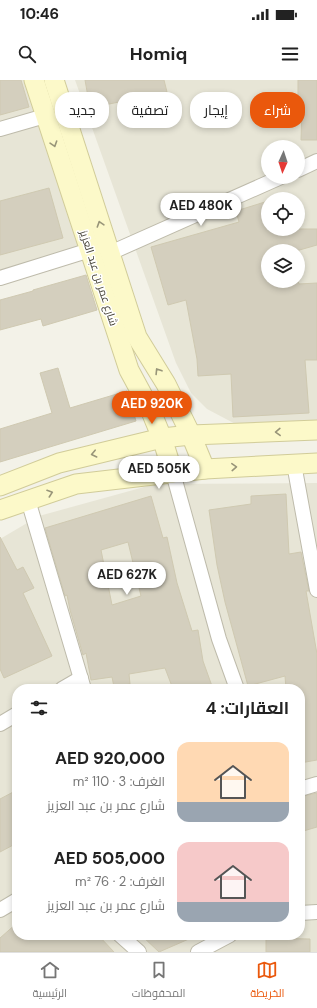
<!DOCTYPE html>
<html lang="ar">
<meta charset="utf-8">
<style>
body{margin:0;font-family:"DM Sans",Cairo,sans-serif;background:#f2f2f2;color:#222;direction:rtl;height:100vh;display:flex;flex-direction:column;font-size:15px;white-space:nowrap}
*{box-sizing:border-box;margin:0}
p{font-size:13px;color:#767676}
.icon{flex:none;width:22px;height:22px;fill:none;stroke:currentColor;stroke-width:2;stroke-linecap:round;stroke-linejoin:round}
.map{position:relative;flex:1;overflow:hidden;direction:ltr}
.details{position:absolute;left:12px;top:604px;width:293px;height:256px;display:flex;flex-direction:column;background:#fff;border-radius:16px;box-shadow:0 2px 6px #0003;direction:rtl}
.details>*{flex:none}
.banner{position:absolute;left:12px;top:12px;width:293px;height:36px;direction:rtl;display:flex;gap:8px}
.needle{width:26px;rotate:183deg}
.fabs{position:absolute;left:261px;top:60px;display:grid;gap:8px}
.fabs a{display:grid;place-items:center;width:44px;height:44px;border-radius:50%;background:#fff;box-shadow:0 2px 6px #0003;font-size:20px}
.price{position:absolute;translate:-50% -34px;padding:0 9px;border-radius:14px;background:#fff;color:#222;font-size:13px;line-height:26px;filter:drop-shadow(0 1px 2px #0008)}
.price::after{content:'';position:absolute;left:50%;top:24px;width:12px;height:9px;margin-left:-6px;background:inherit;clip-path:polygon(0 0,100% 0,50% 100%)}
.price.selected{background:#ea580c;color:#fff}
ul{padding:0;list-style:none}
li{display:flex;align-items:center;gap:12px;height:100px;padding:0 16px}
li span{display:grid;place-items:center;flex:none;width:112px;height:80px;border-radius:12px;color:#555}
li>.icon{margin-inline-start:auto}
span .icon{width:48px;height:48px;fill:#fffc;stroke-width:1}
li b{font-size:17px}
h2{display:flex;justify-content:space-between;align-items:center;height:48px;padding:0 16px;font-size:17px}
.tag{padding:0 14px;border-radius:16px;background:#fff;box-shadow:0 2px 6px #0003;font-size:14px;line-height:36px}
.tag.selected{background:#ea580c;color:#fff}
.status{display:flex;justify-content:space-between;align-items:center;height:28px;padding:0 20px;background:#fff;direction:ltr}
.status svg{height:11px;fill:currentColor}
header{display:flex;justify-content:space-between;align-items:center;height:52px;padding:0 16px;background:#fff;font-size:18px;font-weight:700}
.tab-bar{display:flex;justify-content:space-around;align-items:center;height:56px;border-top:1px solid #e0e0e0;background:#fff;font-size:11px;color:#767676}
.tab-bar a{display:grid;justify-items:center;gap:2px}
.tab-bar .selected{color:#ea580c}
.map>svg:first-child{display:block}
</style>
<div class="status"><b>10:46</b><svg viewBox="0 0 49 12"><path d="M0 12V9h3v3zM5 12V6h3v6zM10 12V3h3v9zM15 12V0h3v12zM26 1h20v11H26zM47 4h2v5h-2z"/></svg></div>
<header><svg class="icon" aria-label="menu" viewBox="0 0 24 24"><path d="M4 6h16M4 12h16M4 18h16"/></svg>Homiq<svg class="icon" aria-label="search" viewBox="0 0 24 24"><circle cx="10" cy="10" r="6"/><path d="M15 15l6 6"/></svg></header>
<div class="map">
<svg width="317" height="872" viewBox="0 0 317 872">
<rect width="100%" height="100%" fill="#f3f2e8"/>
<g fill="#e7e5d6" fill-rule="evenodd">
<path d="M0,0H28L83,169L0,192Z"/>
<path d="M75,0H317V347L245,349L207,329L191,313L176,283ZM268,67H298V97H268ZM268,119H298V149H268ZM268,171H298V201H268Z"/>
<path d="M317,403V872H0V459L39,436L155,404ZM17,609H300V855H17Z"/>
</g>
<g fill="#d4cfbe" stroke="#cfc9b1" fill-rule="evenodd">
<path d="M0,0H21L29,27L0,35Z"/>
<path d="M85,0H164L167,12L90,28Z"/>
<path d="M298,0H317V60H301L302,29H298Z"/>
<path d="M49,108L63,158L0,175V121Z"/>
<path d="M268,121V149H317V165L296,171H268V201H298L299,204L317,203V280H305L309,333L233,337L231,294L198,296L197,279L186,220L168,225L151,167L239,142L236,131Z"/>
<path d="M86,195L97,230L43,246L41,239L0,250V220L33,211V210Z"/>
<path d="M58,288L70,328L127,311L136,341L0,382V349L52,333L40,293Z"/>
<path d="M286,414L289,474L301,472L309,511H306L317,574V680L300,683V609H286L285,596L248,606L225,522L217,485L209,430L251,424V416Z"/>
<path d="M151,416L163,458L167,457L177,503L192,551L198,550L203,581L213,609H173L165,588L129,594L130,604L114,607L112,597L91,600L86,573L83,575L70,530L67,515L65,516L45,448ZM128,462L141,516L112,525L101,470Z"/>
<path d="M0,457L17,490L23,487L34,508L23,513L52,576L4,598L0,589Z"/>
<path d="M17,710V763L0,772V719Z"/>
<path d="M317,713V747L300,752V717Z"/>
<path d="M17,843V855H98L114,872H0V858Z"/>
<path d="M141,855H198L159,872Z"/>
<path d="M266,858L310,859V872H266Z"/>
</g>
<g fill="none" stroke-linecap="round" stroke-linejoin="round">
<g stroke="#bebbab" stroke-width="16">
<g id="street">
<path d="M0,49L45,36"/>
<path d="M298,90L317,81"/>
<path d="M110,173L281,97"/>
<path d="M0,198L90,170"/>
<path d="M294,384L317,510"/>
<path d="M173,393L219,559L237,609"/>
<path d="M28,420L84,609"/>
<path d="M62,609L81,598"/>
<path d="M0,644L17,634"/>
<path d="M300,709L317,704"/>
<path d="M0,830L17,820"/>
<path d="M300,833L317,832"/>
<path d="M120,855L139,872"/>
<path d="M198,872L230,855"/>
</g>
</g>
<g stroke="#d1cc99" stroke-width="21">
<g id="secondary">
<path d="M34,0L129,290L150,329L162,358L173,393"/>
<path d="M54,0L137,257L166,304L191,355L205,389"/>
<path d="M0,406L59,383L162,358L191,355L317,350"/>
<path d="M0,430L76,404L205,389L317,383"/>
</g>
</g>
<use href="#street" stroke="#fff" stroke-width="14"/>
<use href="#secondary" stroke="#fcf9c9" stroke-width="19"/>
</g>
<defs><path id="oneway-chevron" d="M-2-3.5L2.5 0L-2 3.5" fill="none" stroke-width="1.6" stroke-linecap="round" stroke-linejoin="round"/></defs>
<g stroke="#989579">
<use href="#oneway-chevron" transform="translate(54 64) rotate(72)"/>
<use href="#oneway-chevron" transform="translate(100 144) rotate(-108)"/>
<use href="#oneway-chevron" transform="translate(158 291) rotate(-122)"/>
<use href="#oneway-chevron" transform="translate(278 352) rotate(178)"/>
<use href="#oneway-chevron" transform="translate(94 374) rotate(167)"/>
<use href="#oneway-chevron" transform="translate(234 387) rotate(-3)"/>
<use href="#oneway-chevron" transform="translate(50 413) rotate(-19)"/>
</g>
<g text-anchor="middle" stroke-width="3" stroke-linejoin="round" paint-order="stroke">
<g font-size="11" fill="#464337" stroke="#fff">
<text transform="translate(99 198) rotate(72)" y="4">شارع عمر بن عبد العزيز</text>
</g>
</g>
</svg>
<div class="fabs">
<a><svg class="needle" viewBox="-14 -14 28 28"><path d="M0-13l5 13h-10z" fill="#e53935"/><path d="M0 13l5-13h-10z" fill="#767676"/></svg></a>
<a><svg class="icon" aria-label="locate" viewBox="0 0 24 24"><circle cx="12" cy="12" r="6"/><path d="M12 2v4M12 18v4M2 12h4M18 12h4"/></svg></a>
<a><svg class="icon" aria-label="layers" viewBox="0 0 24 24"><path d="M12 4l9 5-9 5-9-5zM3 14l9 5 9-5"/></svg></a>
</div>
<b class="price" style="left:201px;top:147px">AED 480K</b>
<b class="price selected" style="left:152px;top:345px">AED 920K</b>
<b class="price" style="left:159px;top:410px">AED 505K</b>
<b class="price" style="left:127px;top:516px">AED 627K</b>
<div class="banner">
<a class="tag selected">شراء</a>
<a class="tag">إيجار</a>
<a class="tag">تصفية</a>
<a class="tag">جديد</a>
</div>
<section class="details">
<h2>العقارات: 4<svg class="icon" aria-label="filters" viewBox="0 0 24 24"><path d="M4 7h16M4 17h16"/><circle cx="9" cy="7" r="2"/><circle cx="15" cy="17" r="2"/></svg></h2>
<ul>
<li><span style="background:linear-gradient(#ffd9b3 75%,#9aa5b1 0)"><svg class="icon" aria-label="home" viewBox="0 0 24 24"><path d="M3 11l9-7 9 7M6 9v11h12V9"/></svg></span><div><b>AED 920,000</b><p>الغرف: 3 · 110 m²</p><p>شارع عمر بن عبد العزيز</p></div></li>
<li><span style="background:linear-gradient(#f6c9c9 75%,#9aa5b1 0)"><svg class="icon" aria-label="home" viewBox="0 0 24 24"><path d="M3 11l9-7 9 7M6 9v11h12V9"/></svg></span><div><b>AED 505,000</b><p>الغرف: 2 · 76 m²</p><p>شارع عمر بن عبد العزيز</p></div></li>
</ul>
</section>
</div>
<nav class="tab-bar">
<a class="selected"><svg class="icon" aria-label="map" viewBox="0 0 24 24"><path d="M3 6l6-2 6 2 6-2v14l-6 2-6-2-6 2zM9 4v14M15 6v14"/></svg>الخريطة</a>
<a><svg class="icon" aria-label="saved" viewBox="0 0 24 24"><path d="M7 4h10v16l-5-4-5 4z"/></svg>المحفوظات</a>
<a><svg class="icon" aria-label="home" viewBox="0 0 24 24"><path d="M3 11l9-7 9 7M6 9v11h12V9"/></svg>الرئيسية</a>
</nav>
